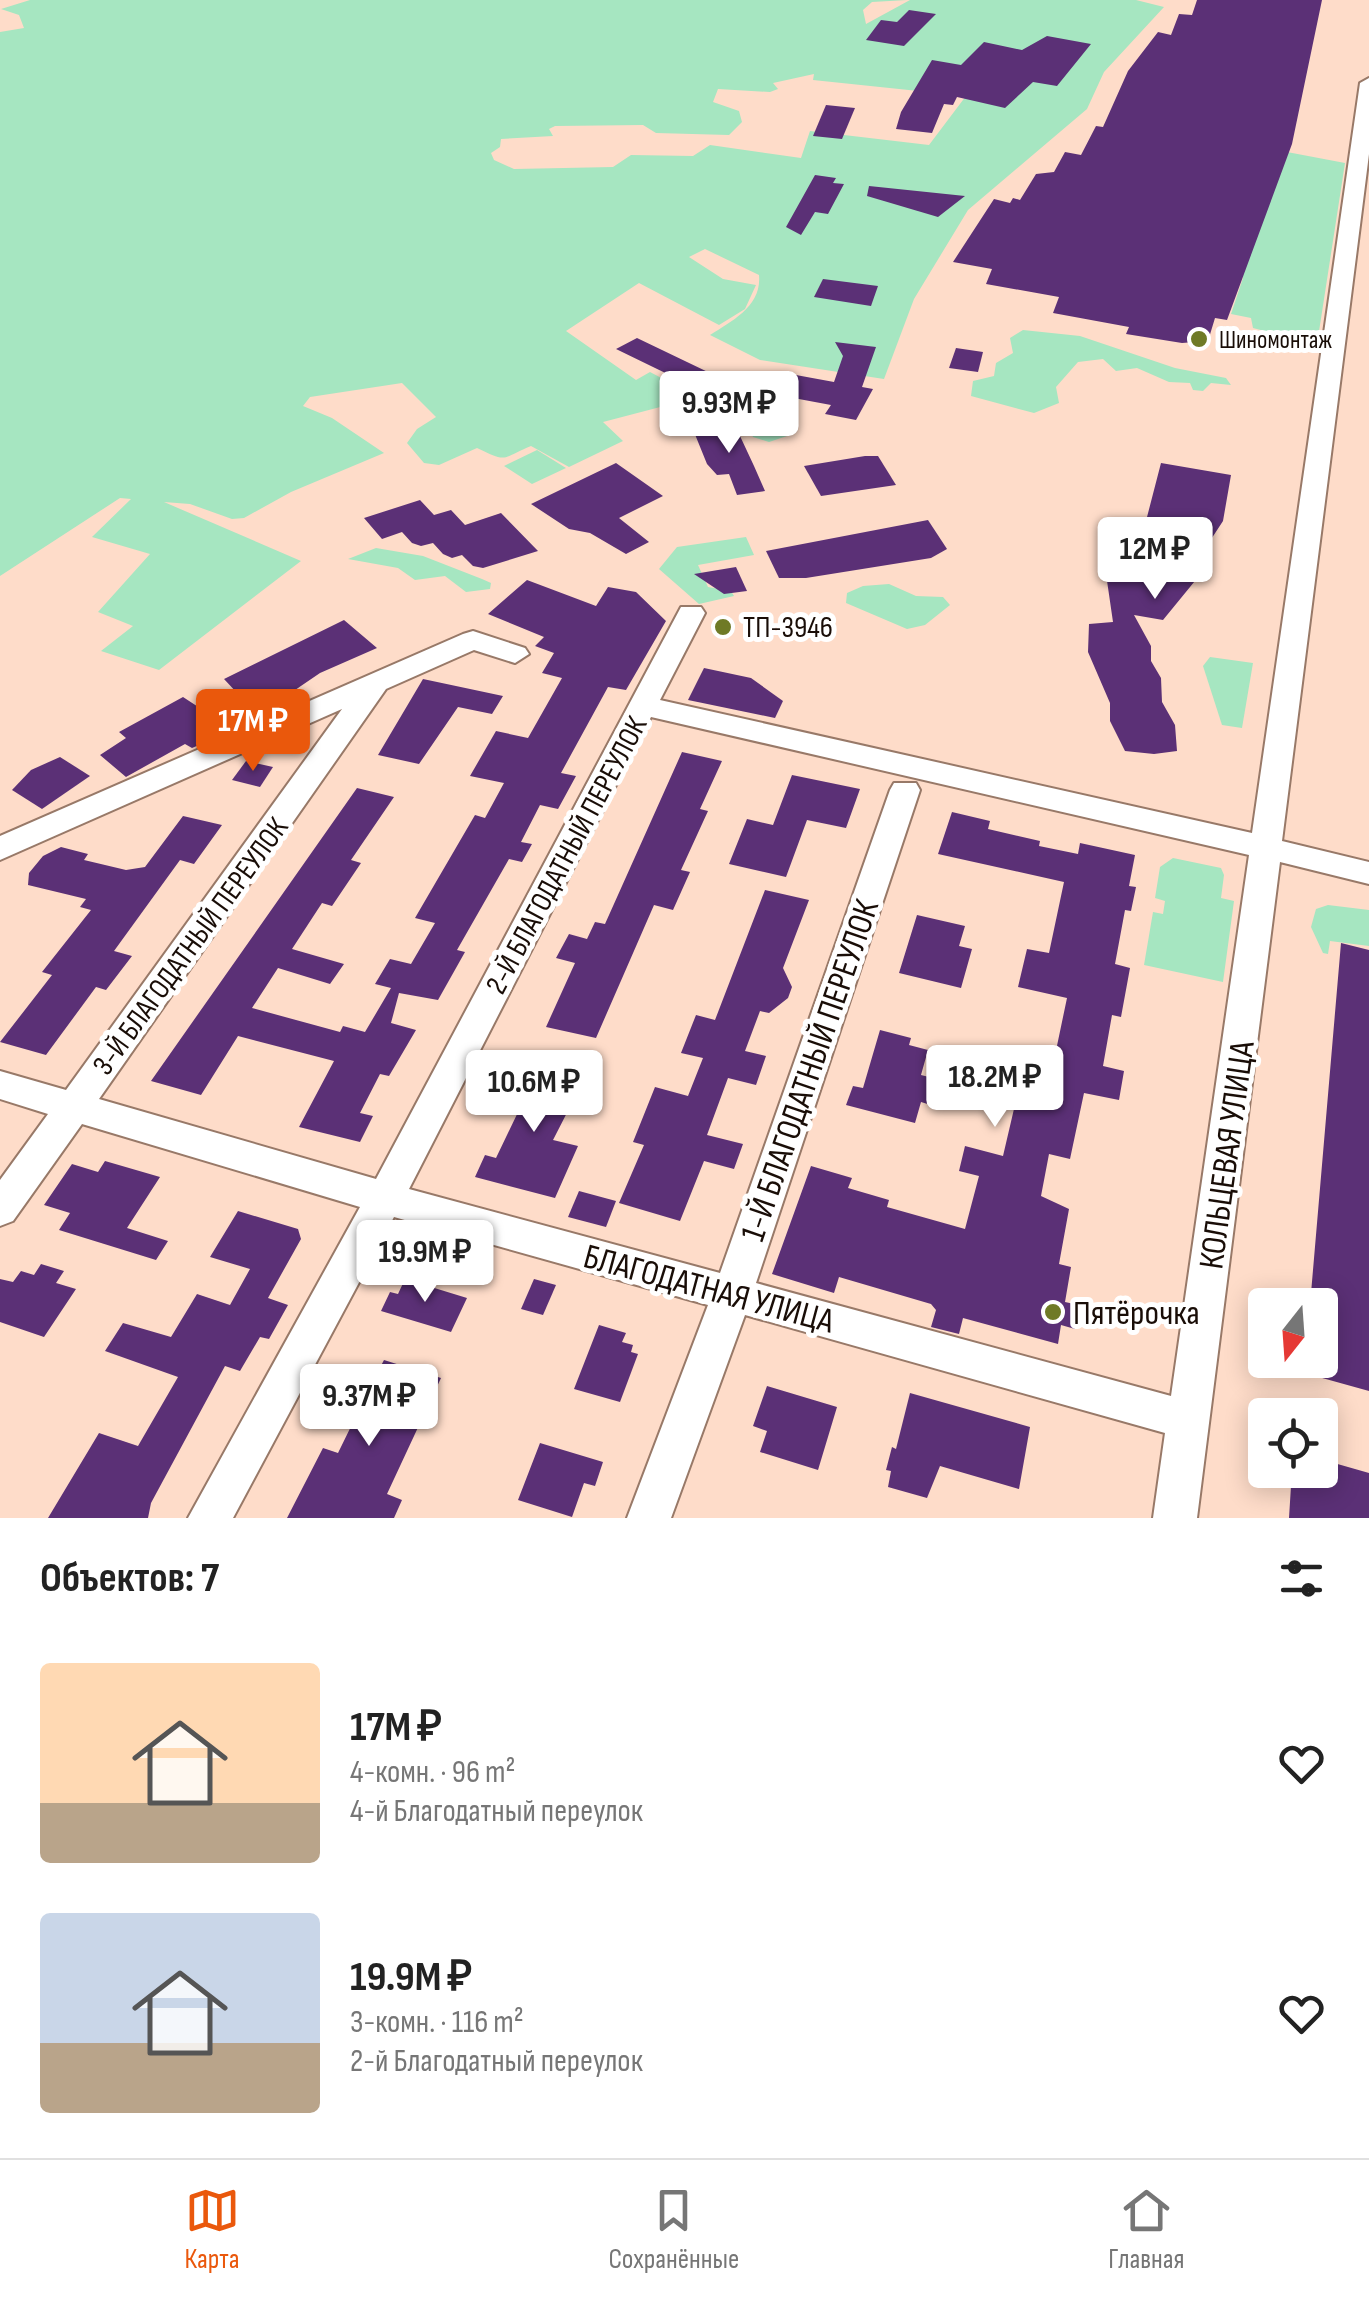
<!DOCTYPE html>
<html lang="ru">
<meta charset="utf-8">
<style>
body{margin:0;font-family:"Sofia Sans Condensed",sans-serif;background:#f6f6f6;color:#222;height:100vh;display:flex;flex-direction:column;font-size:38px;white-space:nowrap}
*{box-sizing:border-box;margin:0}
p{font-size:32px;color:#767676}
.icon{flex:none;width:55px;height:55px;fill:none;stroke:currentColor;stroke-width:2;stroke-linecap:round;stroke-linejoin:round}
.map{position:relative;height:1518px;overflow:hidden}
.side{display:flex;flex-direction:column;background:#fff;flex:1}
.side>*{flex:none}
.needle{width:65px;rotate:197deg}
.tools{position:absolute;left:1248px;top:1288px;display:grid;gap:20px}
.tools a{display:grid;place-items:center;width:90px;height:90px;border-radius:10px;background:#fff;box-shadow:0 5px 25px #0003;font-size:50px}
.price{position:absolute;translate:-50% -85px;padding:0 22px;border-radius:10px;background:#fff;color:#222;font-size:32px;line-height:65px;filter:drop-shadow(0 2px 5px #0008)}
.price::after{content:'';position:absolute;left:50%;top:60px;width:30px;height:22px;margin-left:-15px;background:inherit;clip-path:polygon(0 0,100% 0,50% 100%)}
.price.active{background:#ea580c;color:#fff}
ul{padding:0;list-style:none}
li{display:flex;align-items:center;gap:30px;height:250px;padding:0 40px}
li span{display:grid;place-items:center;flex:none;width:280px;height:200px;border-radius:10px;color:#555}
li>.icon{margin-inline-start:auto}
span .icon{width:120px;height:120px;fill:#fffc;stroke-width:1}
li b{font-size:42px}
h2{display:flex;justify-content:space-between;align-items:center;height:120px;padding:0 40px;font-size:42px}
.dock{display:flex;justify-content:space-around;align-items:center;height:140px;border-top:2px solid #e0e0e0;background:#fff;font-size:28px;color:#767676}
.dock a{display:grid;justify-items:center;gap:5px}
.dock .active{color:#ea580c}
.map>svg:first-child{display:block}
</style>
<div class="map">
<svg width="1369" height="1518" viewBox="0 0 1369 1518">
<rect width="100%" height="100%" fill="#fedcc9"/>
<g fill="#a6e6c1" fill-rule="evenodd">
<path d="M30,0H907L872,2L863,10L866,24L910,0H1136L1164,7L1104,72L1087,109L968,210L914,299L884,379L760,360L710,335C732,321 762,306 759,275L705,249L689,257L723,279L756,285L745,309L719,325L639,283L566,331L636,380L650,372L671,383L687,400L603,422L623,441L569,467L531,446C500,459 508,463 477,448L439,465L424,463L407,443L417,429L436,417L402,383L310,397L303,406L332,418L384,453L291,492L244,518L232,519L190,504L164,502L301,561L159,670L101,651L133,626L98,612L150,554L92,537L131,499L120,498L0,576V32L24,28L19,15L1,9ZM814,74L813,80L966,96L929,145L810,131L801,158L710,145L693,156L631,155L613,167L514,169L494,160L491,153L500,147L501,139L553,136L549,129L555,126L643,125L656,133L729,135L742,122L739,111L713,102L718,89L770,92L778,89L773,83Z"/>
<path d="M1287,152L1345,163L1318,338L1309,343L1253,328L1251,318L1231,314L1243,278L1241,269Z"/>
<path d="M1023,330L1080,336L1175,368L1226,378L1231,385L1211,383L1203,391L1193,390L1190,383L1169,382L1137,368L1116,371L1103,359L1078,362L1056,387L1059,403L1034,413L971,396L973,381L994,376L996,363L1013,353L1010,338Z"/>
<path d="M758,405L795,408L793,434L769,442L753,437L745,420Z"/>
<path d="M537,450L566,468L532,484L504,466Z"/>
<path d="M746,537L754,555L698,565L708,587L731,591L734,596L699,604L659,569L677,547Z"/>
<path d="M376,548L423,556L482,579L491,583L490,589L466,592L445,576L415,580L398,568L348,559Z"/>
<path d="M889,584L916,596L943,597L950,605L925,625L907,629L846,603L847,593L863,586Z"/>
<path d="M1210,657L1253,663L1242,728L1222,725L1203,666Z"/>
<path d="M1173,858L1221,868L1224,875L1221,898L1234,901L1223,982L1144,965L1153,912L1163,914L1165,901L1155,898L1160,867Z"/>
<path d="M1328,905L1369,910V946L1330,941L1328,954L1323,953L1311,927L1316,909Z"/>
</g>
<g fill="#5b3076">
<path d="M1197,0H1322L1292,144L1227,320L1215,318L1208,341L1182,343L1126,334L1129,327L1053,313L1059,297L986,284L992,269L953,262L994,199L1010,203L1013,198L1020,200L1036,174L1054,172L1065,152L1081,155L1096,126L1103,127L1128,71L1158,32L1171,35L1179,14L1192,15Z"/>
<path d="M909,10L936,14L904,46L866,40L881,20L897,22Z"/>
<path d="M1047,36L1091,44L1057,86L1033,82L1005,108L957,97L953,105L944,104L932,133L896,129L901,112L932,60L961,65L984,42L1022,50Z"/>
<path d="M826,105L855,108L842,139L813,136Z"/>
<path d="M815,175L836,178L833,183L844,184L828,214L815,212L801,235L786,227Z"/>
<path d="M869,186L965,196L938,217L867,196Z"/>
<path d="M823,279L878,286L871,306L814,297Z"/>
<path d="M637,338L712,374L719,390L729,371L764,376L753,398L720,393L725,402L616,349Z"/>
<path d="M835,342L876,347L862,387L873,389L856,420L825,414L831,405L772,394L785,373L834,382L843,356Z"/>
<path d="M956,348L983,352L978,372L949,368Z"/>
<path d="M733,421L754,466L765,491L737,495L729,474L717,475L707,464L692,427Z"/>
<path d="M865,456H878L896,485L821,496L804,466Z"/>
<path d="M616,463L663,496L619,518L649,542L626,554L590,533L569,529L531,504Z"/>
<path d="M1161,463L1231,475L1223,521L1206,547L1199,576L1163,620L1134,615L1151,646V661L1161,678L1162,702L1175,725L1177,751L1154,754L1125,751L1110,721V703L1088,652L1089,624L1113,622L1105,567L1114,578L1139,548Z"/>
<path d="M420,500L434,515L451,510L465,525L501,513L538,551L483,568L473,566L462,555L452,558L443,554L433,543L421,546L412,543L402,532L382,539L364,518Z"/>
<path d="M928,520L947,549L931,558L806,578H779L766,551Z"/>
<path d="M736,567L747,591L724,594L694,574Z"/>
<path d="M527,580L596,606L608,587L636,592L666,621L626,690L608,687L561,773L576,776L558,809L540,805L521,842L532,844L522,862L509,859L457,950L465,952L438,1000L399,993L391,1023L416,1030L389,1076L380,1074L360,1113L373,1116L360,1142L299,1127L334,1061L238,1036L201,1095L151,1081L357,788L394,797L351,860L361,863L332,906L322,903L292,949L344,964L330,984L278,968L252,1008L340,1032L343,1026L365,1032L391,988L375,984L390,959L411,964L435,923L415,918L475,815L485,818L504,783L470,776L496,731L528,738L562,678L542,673L554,653L535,646L544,637L488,614Z"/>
<path d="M344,620L377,648L320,673L241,727L192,748L185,744L126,777L100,755L126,738L119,732L183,697L209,714L238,694L224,679Z"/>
<path d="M704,668L751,678L783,701L775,718L688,700Z"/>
<path d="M423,679L503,696L492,714L458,707L419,764L378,755Z"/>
<path d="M682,752L722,761L700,809L708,811L681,870L690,872L673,910L654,905L596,1038L546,1027L575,963L556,958L569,934L587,939L595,922L605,924Z"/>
<path d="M60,757L90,776L42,809L12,790L31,770Z"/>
<path d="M246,761L273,767L260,787L232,780Z"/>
<path d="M792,775L860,789L846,828L807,820L786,877L729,864L747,819L773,825Z"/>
<path d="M952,812L990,821L988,829L1040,841L1039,846L1078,854L1080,843L1135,855L1129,886L1136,887L1131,911L1125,910L1115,964L1130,968L1121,1017L1112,1015L1103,1066L1124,1071L1119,1100L1084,1093L1070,1159L1049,1154L1041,1196L1069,1209L1059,1264L1071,1267L1065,1302L1079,1305L1075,1329L1061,1325L1058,1344L963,1318L959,1334L931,1327L936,1310L931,1304L839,1277L834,1293L772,1274L811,1166L852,1178L848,1188L889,1200L887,1207L965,1229L979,1176L959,1171L965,1146L1003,1156L1017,1096L1045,1103L1067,998L1018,987L1027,949L1049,953L1064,882L938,854Z"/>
<path d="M183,816L222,825L194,864L180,860L114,951L132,956L106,990L96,987L46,1055L0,1042L52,975L42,972L91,910L80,907L86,899L28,885L29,873L43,856L61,847L88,854L84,860L126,870L145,867Z"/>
<path d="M765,890L809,900L783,968L792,987L788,998L769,1013L760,1011L745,1051L766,1056L756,1085L728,1078L707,1135L743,1144L734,1169L704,1161L680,1221L619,1203L644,1145L633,1142L655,1087L688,1096L703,1058L681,1053L696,1015L715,1020Z"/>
<path d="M917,915L965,926L959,946L972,949L961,988L899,973Z"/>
<path d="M1341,943L1369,950V1391L1279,1366L1280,1360H1320V1305H1310Z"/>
<path d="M880,1030L911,1038L909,1045L928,1050L921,1075L941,1080L934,1106L921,1102L915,1123L846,1105L853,1086L863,1088Z"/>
<path d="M526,1061L570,1074L559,1097L573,1101L553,1140L578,1146L555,1198L475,1177L485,1155L496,1158L520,1108L504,1104Z"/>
<path d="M105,1161L160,1177L127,1228L168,1241L156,1260L59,1230L70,1213L44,1205L72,1164L98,1172Z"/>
<path d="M579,1191L616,1201L606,1227L568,1217Z"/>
<path d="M238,1211L298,1229L301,1239L268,1298L288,1305L269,1339L260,1337L240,1371L225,1366L151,1503L148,1518H48L99,1433L138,1446L178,1377L105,1351L123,1323L171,1337L197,1294L230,1305L250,1269L210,1257Z"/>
<path d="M41,1264L64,1271L56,1283L76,1289L44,1337L0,1322V1279L13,1282L21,1271L34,1275Z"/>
<path d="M405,1279L467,1298L451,1332L381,1311L390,1292L398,1294Z"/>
<path d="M534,1279L556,1285L543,1315L521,1309Z"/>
<path d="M599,1325L626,1333L622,1342L633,1345L631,1352L638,1354L620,1402L574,1389Z"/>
<path d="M384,1360L441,1378L387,1494L402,1500L394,1518H287L323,1448L338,1453L361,1406L348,1401L360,1378L373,1381Z"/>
<path d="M767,1386L837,1407L818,1470L760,1452L767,1431L753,1426Z"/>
<path d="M910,1393L1030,1427L1019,1489L940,1466L927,1498L888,1487L891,1471L886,1470L892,1447L896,1449Z"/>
<path d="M540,1443L603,1462L595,1486L584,1483L572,1517L518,1500Z"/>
<path d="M1320,1459L1369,1473V1518H1289L1292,1470H1320Z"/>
</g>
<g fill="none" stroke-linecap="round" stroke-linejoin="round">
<g stroke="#987968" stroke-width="4">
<path id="minor" d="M1369,78V154L1282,841L1369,862V884L1280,862L1197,1518H1153L1165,1433L745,1315L671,1518H627L708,1305L394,1217L233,1518H188L360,1207L82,1124L13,1221L0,1226V1180L48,1114L0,1099V1071L66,1090L342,709L0,860V836L463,634L473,631L525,648L529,654L515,663L474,650L386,689L99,1099L376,1179L681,607H701L705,613L660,700L1252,833L1360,83ZM651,717L1249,855L1171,1396L756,1283L920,790L916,783H894L890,790L720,1273L409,1189Z"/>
</g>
<use href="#minor" fill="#fff" fill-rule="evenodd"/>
</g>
<g fill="#6f7a26" stroke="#fff" stroke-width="4">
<circle cx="1199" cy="339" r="10"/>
<circle cx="723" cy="627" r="10"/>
<circle cx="1053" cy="1312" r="10"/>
</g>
<g text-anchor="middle" stroke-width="10" stroke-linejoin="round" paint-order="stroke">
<g font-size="25" fill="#190d07" stroke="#fff" text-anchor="start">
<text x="1219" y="348">Шиномонтаж</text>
</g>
<g font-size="30" fill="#190d07" stroke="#fff" text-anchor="start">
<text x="743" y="637">ТП-3946</text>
</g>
<g font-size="30" fill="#190d07" stroke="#fff">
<text transform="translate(566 855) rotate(-62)" y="10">2-Й БЛАГОДАТНЫЙ ПЕРЕУЛОК</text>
<text transform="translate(190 946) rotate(-54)" y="10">3-Й БЛАГОДАТНЫЙ ПЕРЕУЛОК</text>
</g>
<g font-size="35" fill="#190d07" stroke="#fff">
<text transform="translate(809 1070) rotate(-71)" y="12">1-Й БЛАГОДАТНЫЙ ПЕРЕУЛОК</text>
<text transform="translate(1226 1155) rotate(-82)" y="12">КОЛЬЦЕВАЯ УЛИЦА</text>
<text transform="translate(709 1288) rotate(15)" y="12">БЛАГОДАТНАЯ УЛИЦА</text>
</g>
<g font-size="35" fill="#190d07" stroke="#fff" text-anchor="start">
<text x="1073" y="1324">Пятёрочка</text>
</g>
</g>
</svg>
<div class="tools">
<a><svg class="needle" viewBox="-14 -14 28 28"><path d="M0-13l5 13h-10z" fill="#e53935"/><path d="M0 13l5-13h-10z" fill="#767676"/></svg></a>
<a><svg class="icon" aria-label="locate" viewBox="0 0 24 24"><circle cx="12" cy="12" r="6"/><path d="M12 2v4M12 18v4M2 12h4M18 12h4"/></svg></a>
</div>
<b class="price" style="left:729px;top:456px">9.93M ₽</b>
<b class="price" style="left:1155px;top:602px">12M ₽</b>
<b class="price active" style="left:253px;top:774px">17M ₽</b>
<b class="price" style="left:995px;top:1130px">18.2M ₽</b>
<b class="price" style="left:534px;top:1135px">10.6M ₽</b>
<b class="price" style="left:425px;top:1305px">19.9M ₽</b>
<b class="price" style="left:369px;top:1449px">9.37M ₽</b>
</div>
<section class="side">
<h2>Объектов: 7<svg class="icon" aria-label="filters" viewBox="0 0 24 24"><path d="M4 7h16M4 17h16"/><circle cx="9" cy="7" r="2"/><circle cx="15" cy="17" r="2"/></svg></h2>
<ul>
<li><span style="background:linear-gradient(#ffd9b3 70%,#b9a48a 0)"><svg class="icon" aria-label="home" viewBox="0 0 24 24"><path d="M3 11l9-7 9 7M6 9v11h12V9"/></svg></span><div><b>17M ₽</b><p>4-комн. · 96 m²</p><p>4-й Благодатный переулок</p></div><svg class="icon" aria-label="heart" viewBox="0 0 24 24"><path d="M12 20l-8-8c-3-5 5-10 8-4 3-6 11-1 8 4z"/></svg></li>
<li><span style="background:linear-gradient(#c9d6e8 65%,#b9a48a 0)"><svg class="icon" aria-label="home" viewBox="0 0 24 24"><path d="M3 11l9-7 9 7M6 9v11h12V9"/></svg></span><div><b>19.9M ₽</b><p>3-комн. · 116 m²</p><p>2-й Благодатный переулок</p></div><svg class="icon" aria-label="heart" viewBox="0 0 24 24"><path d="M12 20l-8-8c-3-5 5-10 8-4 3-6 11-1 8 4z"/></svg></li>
</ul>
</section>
<nav class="dock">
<a class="active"><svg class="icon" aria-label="map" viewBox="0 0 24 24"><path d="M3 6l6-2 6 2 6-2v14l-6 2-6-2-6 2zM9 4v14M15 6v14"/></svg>Карта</a>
<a><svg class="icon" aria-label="saved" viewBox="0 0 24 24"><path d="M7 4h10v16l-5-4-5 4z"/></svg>Сохранённые</a>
<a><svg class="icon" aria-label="home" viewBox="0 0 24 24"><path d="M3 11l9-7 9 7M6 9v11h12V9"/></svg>Главная</a>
</nav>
